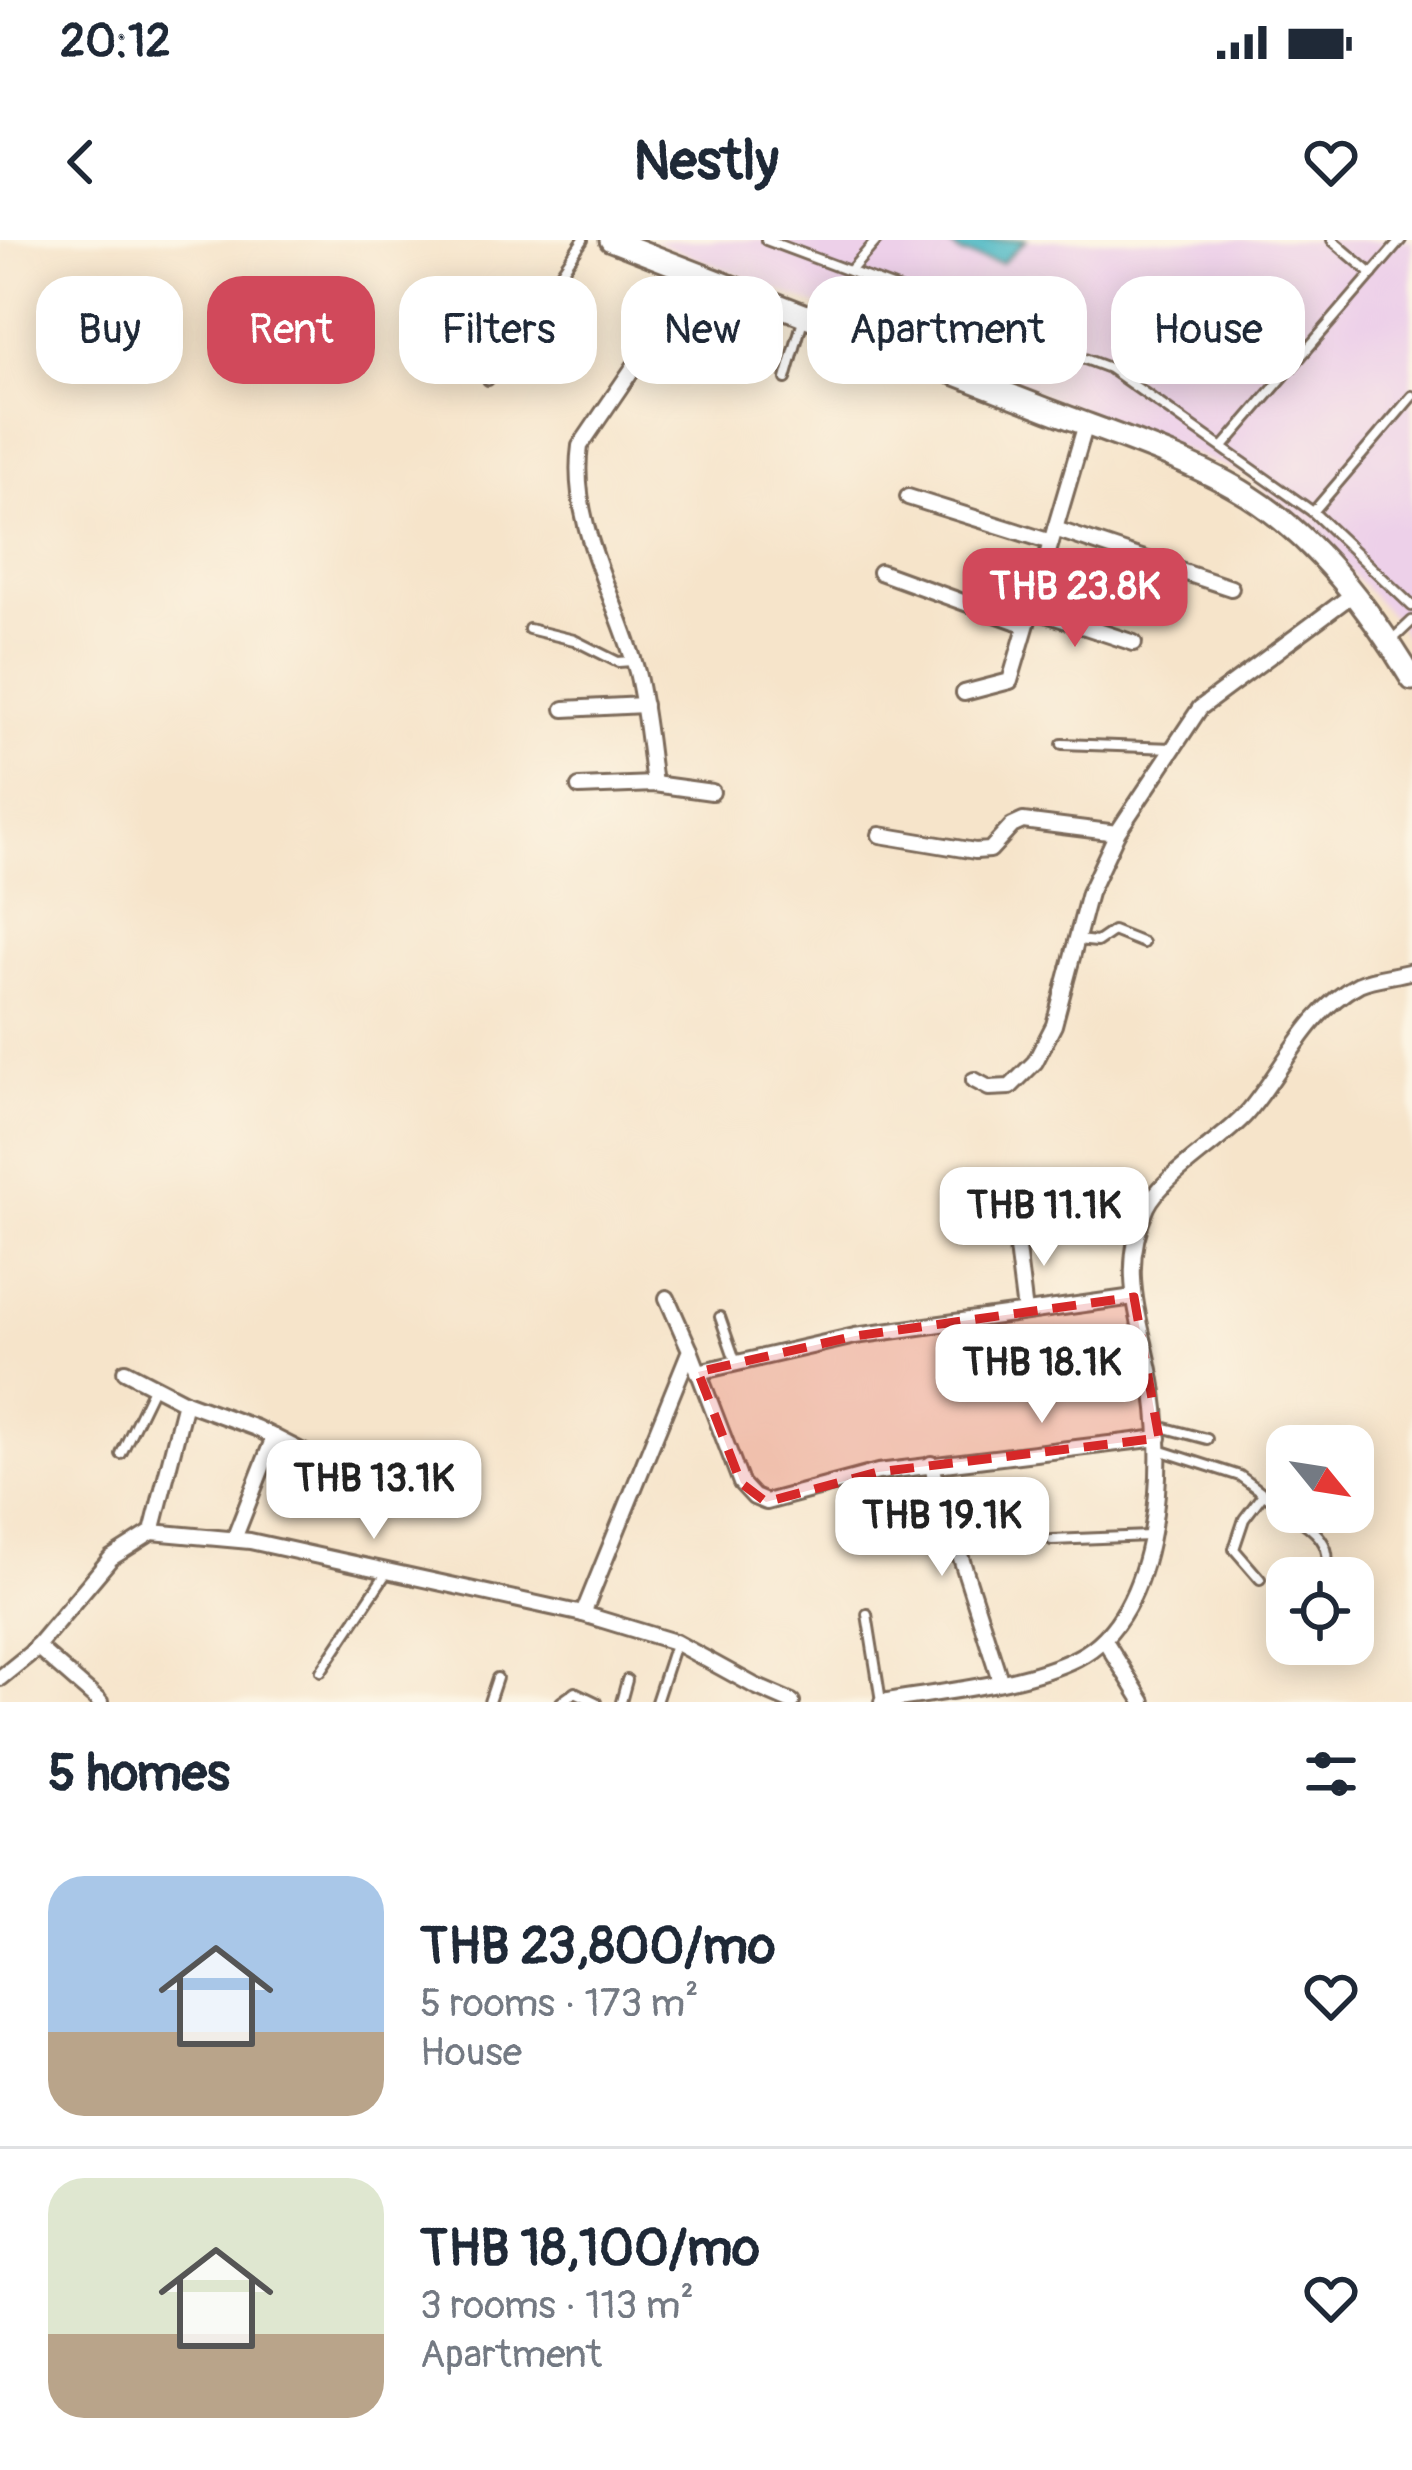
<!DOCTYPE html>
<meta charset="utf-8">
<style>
body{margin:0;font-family:Pangolin,sans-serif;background:#f6f6f7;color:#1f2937;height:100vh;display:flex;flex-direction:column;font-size:45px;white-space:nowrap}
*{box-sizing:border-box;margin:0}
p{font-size:39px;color:#747a83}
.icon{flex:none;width:66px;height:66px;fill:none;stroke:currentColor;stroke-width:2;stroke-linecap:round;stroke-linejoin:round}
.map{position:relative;height:1462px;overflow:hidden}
.panel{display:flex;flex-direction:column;background:#fff;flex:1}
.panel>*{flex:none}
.hud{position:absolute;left:36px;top:36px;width:1341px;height:108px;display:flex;gap:24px}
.needle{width:78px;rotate:120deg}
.controls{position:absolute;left:1266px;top:1185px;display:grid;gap:24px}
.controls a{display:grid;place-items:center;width:108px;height:108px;border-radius:24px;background:#fff;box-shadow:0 6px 30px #0003;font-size:60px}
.price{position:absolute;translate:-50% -102px;padding:0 27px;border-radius:24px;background:#fff;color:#222;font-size:39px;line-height:78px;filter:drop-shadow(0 3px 6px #0008)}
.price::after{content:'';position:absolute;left:50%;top:72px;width:36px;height:27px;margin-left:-18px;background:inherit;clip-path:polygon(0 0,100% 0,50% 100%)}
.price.selected{background:#d1495b;color:#fff}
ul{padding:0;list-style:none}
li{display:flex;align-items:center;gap:36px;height:300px;padding:0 48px}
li+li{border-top:3px solid #e0e1e3}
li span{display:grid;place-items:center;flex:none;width:336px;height:240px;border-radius:36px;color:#555}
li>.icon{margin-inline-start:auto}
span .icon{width:144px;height:144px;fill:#fffc;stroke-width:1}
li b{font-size:51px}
h2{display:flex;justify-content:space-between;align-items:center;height:144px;padding:0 48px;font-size:51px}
.pill{padding:0 42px;border-radius:36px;background:#fff;box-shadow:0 6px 30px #0003;font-size:42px;line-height:108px}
.pill.selected{background:#d1495b;color:#fff}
.status{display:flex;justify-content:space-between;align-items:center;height:84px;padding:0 60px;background:#fff;direction:ltr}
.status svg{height:33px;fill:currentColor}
header{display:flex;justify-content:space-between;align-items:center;height:156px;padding:0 48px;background:#fff;font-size:54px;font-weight:800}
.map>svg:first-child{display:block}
</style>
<div class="status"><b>20:12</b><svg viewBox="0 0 49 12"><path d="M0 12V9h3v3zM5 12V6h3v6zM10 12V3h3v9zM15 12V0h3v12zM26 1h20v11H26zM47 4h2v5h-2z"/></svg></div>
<header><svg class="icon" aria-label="back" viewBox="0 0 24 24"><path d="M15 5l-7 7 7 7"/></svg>Nestly<svg class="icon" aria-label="heart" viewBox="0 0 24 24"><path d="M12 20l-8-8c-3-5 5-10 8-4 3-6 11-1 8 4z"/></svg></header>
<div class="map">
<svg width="1412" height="1462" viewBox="0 0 1412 1462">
<rect width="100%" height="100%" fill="#fcf5e5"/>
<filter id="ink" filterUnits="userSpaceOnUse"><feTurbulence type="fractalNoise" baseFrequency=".00833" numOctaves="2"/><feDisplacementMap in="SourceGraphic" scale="24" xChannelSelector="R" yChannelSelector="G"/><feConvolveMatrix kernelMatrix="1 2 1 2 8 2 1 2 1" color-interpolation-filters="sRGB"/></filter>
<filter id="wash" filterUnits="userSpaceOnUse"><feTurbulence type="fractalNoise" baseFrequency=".004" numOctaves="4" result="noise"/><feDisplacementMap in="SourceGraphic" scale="48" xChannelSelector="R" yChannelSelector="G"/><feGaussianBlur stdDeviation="2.7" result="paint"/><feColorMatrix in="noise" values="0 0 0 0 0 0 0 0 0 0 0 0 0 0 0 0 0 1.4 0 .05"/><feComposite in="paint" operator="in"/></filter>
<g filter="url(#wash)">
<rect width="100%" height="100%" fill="#f6e4ca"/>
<path fill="#edd0e9" d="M651,0H1412V407L1396,381L1304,283L1246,235Z"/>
<path fill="#49b7c4" stroke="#427071" stroke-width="3" d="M944,0H1026L1002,23L961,14Z"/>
</g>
<g filter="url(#ink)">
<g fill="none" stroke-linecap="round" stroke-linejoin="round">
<g stroke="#7c6b5a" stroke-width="14">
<g id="lane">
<path d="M766,0L1109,128L1313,272L1412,366"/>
<path d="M1332,0L1372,34"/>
<path d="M850,31L877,0"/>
<path d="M786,139L804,76"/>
<path d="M488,140L583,0"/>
<path d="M1223,207L1401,0"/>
<path d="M1313,272L1412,156"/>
<path d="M529,389L574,400L618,422L632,421"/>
<path d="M1392,400L1412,381"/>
<path d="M1062,504L1173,508"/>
<path d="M1077,700L1097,702L1113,691L1143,703"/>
<path d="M1097,953L1143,973"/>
<path d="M720,1077L736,1123"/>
<path d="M1158,1186L1207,1199"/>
<path d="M1159,1210L1240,1236L1287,1271"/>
<path d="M121,1214L153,1148"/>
<path d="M1288,1272C1314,1289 1337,1304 1324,1338"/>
<path d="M1052,1300L1149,1296"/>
<path d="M1260,1339L1234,1309L1244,1279L1263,1254"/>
<path d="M867,1374L881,1461"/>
<path d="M321,1431L387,1332"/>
<path d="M489,1462L497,1438"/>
<path d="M561,1462L575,1452L596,1462"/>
<path d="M621,1462L627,1440"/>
<path d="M656,1462L675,1404"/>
</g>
</g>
<g stroke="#7c6b5a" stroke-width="20">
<g id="street">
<path d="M908,257L1051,302"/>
<path d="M1055,289L1231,348"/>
<path d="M880,332L1026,385"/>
<path d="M1031,369L1134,403"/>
<path d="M964,453L1010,441L1086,184"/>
<path d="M564,469L644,465"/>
<path d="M654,544C649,507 646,469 637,432C617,358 569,284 580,206L697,34"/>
<path d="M579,547L654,544L712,552"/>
<path d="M880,595L975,611L990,610L1012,586L1023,581L1117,593"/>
<path d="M974,840L989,848L1010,847L1035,822L1054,785L1089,653L1117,593L1200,468L1353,354"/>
<path d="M1015,992L1025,1072"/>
<path d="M690,1110L741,1243L754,1257L766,1262L878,1232L1159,1198"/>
<path d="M125,1131L185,1162"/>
<path d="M698,1132L855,1096L1134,1057"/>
<path d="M931,1224L1000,1440"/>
<path d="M152,1292L185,1162L256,1188L311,1216"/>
<path d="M234,1299L274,1197"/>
<path d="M583,1374L690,1110L667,1058"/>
<path d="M1104,1399L1143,1462"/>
<path d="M36,1406L100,1462"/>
<path d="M0,1438L31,1413L111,1318L152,1292L250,1301L583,1374L675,1402L755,1446L792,1462"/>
<path d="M882,1462C942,1451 1023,1445 1077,1418C1163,1375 1167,1216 1151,1135C1139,1073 1119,1029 1147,967C1161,937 1222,901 1246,874C1283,832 1306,771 1359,744C1374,737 1396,736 1412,731"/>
</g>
</g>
<g stroke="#7c6b5a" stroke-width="27">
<path id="secondary" d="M611,0C753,56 896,110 1038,166C1104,192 1190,218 1249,256C1317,299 1371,371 1412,439"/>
</g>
<use href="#lane" stroke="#fff" stroke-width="8"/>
<use href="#street" stroke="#fff" stroke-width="14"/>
<use href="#secondary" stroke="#fff" stroke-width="21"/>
</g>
</g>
<path fill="#d62828" fill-opacity="0.2" stroke="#d62828" stroke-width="9" stroke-dasharray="24 15" stroke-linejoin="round" d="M1134,1057L1159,1198L878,1232L766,1262L741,1243L698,1132L855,1096Z"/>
</svg>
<div class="controls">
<a><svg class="needle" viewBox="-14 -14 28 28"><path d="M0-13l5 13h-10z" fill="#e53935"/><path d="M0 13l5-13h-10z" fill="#747a83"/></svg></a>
<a><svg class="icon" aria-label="locate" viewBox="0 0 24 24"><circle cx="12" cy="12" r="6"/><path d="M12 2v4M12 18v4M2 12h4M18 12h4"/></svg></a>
</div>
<b class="price selected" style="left:1075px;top:410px">THB 23.8K</b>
<b class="price" style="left:1044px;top:1029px">THB 11.1K</b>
<b class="price" style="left:1042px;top:1186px">THB 18.1K</b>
<b class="price" style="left:374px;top:1302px">THB 13.1K</b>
<b class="price" style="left:942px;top:1339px">THB 19.1K</b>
<div class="hud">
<a class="pill">Buy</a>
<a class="pill selected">Rent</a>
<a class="pill">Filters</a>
<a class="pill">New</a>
<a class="pill">Apartment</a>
<a class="pill">House</a>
</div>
</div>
<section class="panel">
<h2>5 homes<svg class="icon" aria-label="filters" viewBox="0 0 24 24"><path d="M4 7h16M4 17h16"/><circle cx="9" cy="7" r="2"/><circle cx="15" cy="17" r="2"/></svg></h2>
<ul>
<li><span style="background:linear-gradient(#a9c7e8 65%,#b9a48a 0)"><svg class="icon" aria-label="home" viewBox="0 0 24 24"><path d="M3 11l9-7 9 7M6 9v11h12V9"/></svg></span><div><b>THB 23,800/mo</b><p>5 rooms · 173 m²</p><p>House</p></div><svg class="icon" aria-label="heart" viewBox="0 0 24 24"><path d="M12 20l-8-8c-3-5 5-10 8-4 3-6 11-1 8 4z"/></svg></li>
<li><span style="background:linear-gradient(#dfe7d0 65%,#b9a48a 0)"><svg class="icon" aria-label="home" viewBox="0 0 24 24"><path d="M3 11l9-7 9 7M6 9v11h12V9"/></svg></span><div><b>THB 18,100/mo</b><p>3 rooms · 113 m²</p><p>Apartment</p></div><svg class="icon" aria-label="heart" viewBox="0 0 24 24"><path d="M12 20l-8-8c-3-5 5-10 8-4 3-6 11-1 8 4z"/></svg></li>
</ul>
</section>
